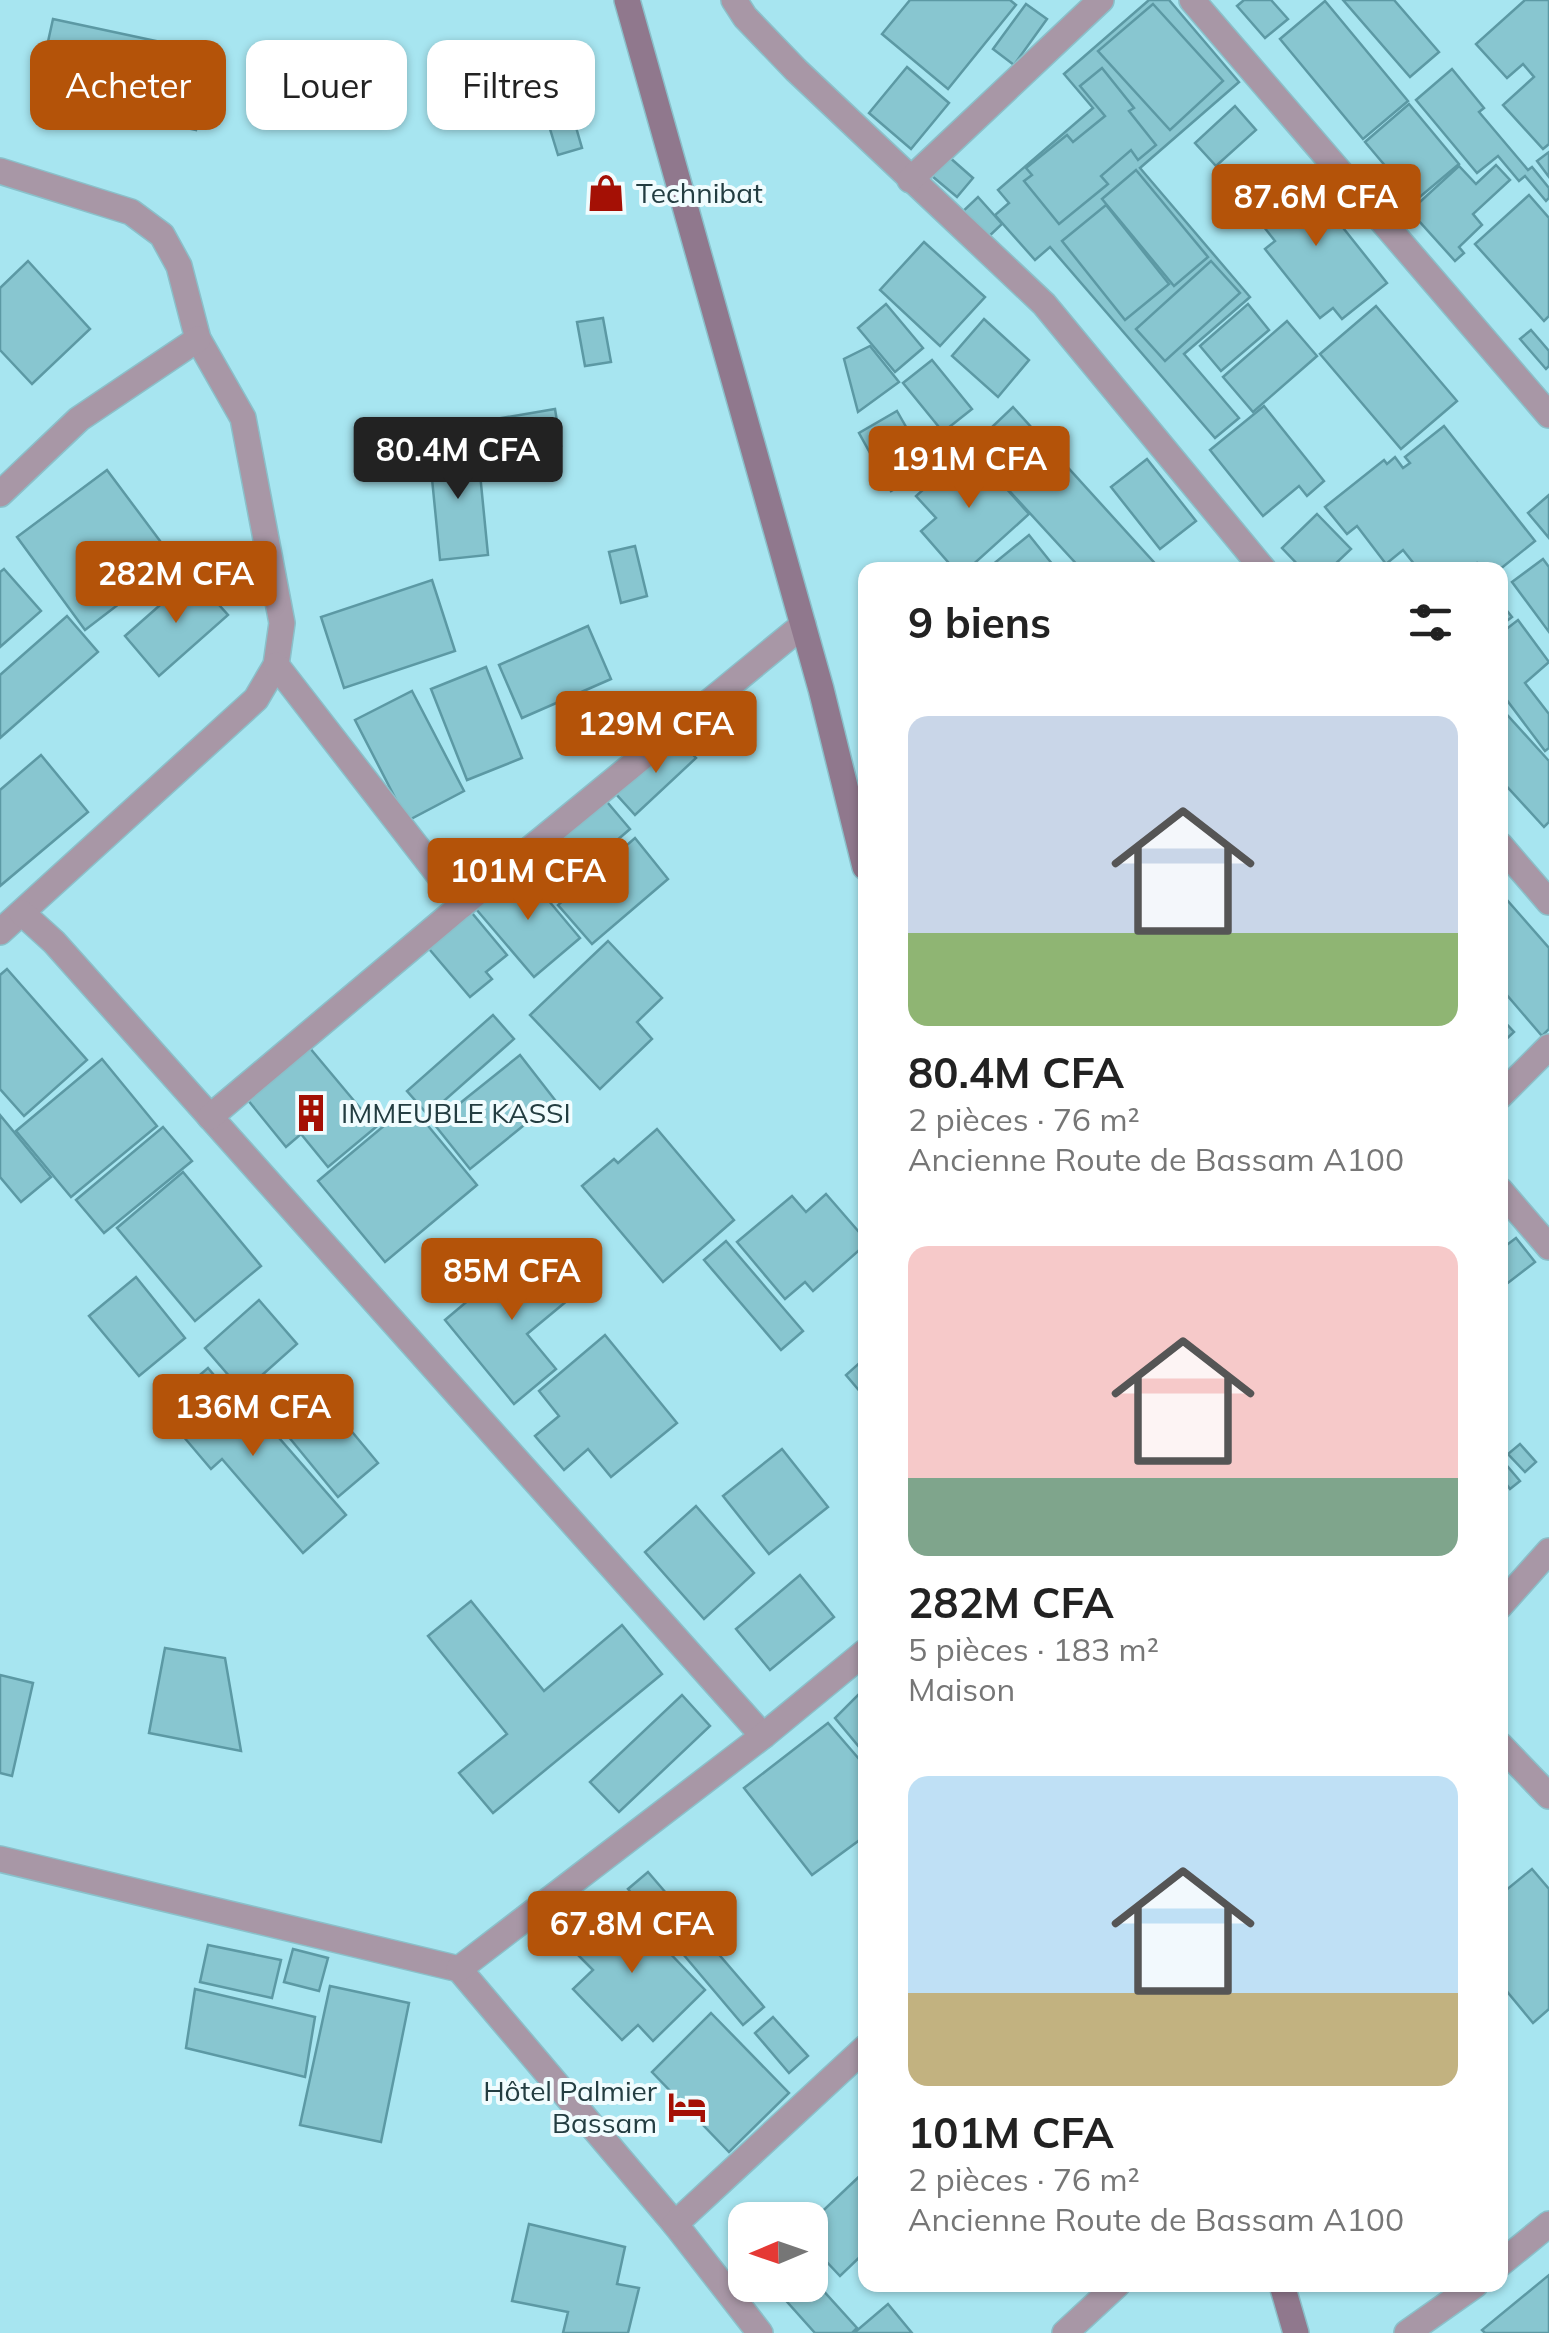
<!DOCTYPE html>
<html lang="fr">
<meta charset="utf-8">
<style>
body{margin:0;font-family:Mulish,sans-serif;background:#f2f2f2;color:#222;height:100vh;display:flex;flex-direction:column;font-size:38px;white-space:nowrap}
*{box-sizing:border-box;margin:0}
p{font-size:32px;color:#767676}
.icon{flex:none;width:55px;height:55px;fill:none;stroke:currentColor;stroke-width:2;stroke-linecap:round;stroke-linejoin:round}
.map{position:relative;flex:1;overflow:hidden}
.sheet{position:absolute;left:858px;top:562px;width:650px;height:1730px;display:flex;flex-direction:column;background:#fff;border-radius:20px;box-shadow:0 2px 8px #0004}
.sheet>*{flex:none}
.banner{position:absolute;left:30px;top:40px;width:678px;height:90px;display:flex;gap:20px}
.needle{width:65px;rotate:268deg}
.fabs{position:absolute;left:728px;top:2202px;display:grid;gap:20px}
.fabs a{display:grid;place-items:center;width:100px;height:100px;border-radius:20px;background:#fff;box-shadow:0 2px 8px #0004;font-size:50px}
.price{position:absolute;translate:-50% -85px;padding:0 22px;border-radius:10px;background:#b45309;color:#fff;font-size:32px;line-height:65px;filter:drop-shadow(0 2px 5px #0008)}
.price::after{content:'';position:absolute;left:50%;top:60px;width:30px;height:22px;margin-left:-15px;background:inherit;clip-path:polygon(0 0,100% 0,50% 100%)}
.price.selected{background:#222;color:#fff}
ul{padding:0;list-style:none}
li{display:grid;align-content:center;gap:20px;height:530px;padding:0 50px}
li span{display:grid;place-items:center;height:310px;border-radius:20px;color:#555}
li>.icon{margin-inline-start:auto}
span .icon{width:180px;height:180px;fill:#fffc;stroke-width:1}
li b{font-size:42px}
h2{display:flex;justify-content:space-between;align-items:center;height:120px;padding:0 50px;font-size:42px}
.tag{padding:0 35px;border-radius:20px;background:#fff;box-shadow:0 2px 8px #0004;font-size:35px;line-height:90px}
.tag.selected{background:#b45309;color:#fff}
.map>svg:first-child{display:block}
</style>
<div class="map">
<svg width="1549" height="2333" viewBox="0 0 1549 2333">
<rect width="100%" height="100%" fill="#a7e5f0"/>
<g fill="#88c6d0" stroke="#5c99a4" stroke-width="2.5">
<path d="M910,0H1010L1016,5L948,89L882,34Z"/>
<path d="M1149,0H1169L1239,82L1140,168L1250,297L1184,354L1239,418L1215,438L1050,247L1035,260L995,215L1009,203L998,190L1093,108L1064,74Z"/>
<path d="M1244,0H1271L1288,19L1265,38L1237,6Z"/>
<path d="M1343,0H1394L1439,52L1410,77Z"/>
<path d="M1525,0H1549V144L1543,149L1503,105L1534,77L1523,64L1507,78L1476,44Z"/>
<path d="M1325,1L1408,101L1363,139L1280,39Z"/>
<path d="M1026,4L1047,19L1014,65L993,49Z"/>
<path d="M1153,4L1223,81L1170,130L1098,51Z"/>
<path d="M53,19L212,53L196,130L36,96Z"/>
<path d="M907,67L949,103L911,149L869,113Z"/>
<path d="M1102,68L1134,108L1129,111L1156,145L1138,160L1131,150L1101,176L1108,184L1059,224L1024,181L1032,175L1026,168L1067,135L1073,142L1105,116L1080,86Z"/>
<path d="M1452,69L1484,108L1479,112L1528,170L1532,167L1549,188V198L1546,201L1525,176L1519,181L1498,156L1477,173L1416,100Z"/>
<path d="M560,72L582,148L558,155L535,80Z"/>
<path d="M1409,104L1459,164L1415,201L1365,142Z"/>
<path d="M1235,106L1256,130L1216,166L1195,143Z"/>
<path d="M1549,152V177L1537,161Z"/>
<path d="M948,156L973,178L957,197L932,176Z"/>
<path d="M1496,165L1510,180L1473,214L1482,225L1459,247L1464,253L1455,261L1410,211L1459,166L1476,184Z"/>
<path d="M1136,170L1208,257L1174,286L1102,199Z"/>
<path d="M1297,170L1387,283L1342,319L1333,308L1320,318L1265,249L1275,241L1249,208Z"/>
<path d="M1529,195L1549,218V316L1544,321L1475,244Z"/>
<path d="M978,197L1002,224L984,241L959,215Z"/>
<path d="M1106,205L1169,284L1125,320L1062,241Z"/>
<path d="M924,242L985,297L940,346L880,290Z"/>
<path d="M28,261L90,329L32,384L0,350V288Z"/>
<path d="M1211,261L1240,293L1165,361L1136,329Z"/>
<path d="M886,304L923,348L895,372L858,328Z"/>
<path d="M1248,304L1269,330L1221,371L1200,346Z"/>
<path d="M1376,306L1457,401L1401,449L1320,354Z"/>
<path d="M603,318L611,362L585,366L577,322Z"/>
<path d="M984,319L1029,360L998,397L952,356Z"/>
<path d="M1287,321L1317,356L1253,412L1223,377Z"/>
<path d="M1531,330L1549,351V366L1546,369L1520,339Z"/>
<path d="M870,346L899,382L858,412L844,359Z"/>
<path d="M932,360L972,409L943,432L903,383Z"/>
<path d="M1264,406L1324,481L1307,496L1299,486L1263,516L1210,450Z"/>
<path d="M1013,407L1161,570H1082L970,448Z"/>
<path d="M555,409L561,446L485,459L478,422Z"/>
<path d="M897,411L930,469L891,491L859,433Z"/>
<path d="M1444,426L1535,541L1499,570H1483L1477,563L1468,570H1419L1403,550L1386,564L1357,526L1347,534L1325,507L1384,460L1387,464L1395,457L1403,468L1410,463L1405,457Z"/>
<path d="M477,443L488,555L440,560L429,448Z"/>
<path d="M970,448L1029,514L967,570H955L921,531L936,518L916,496Z"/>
<path d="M1147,459L1196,521L1160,549L1111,487Z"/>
<path d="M107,470L175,561L85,630L17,537Z"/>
<path d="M1549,495V538L1528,513Z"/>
<path d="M1317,514L1351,549L1329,570H1303L1282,548Z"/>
<path d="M1029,535L1057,570H986Z"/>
<path d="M635,546L647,596L621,603L609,552Z"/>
<path d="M1543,559L1549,567V632L1512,582Z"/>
<path d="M4,569L41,611L0,647V572Z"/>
<path d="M193,576L228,615L159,676L125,636Z"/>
<path d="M432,580L455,651L344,688L321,617Z"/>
<path d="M1500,602L1512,617L1500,626Z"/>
<path d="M67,616L98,652L0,738V675Z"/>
<path d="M1518,620L1549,662L1525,683L1549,714V748L1545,751L1500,691V634Z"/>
<path d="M588,626L611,679L522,718L499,665Z"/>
<path d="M486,667L522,758L467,780L431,689Z"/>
<path d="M412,691L464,791L407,821L355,720Z"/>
<path d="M1500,707L1549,761V822L1544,827L1500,779Z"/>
<path d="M677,738L696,758L635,815L616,794Z"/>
<path d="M41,755L88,812L0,886V790Z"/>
<path d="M602,796L630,829L552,896L524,862Z"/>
<path d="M635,838L668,879L592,944L558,905Z"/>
<path d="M522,869L580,938L534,977L476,909Z"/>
<path d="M1500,892L1549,948V1029L1542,1036L1500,987Z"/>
<path d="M467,907L507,955L486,972L492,979L470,997L424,943Z"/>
<path d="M608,941L662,998L637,1022L652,1039L600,1089L530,1015Z"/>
<path d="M7,969L87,1060L24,1116L0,1089V975Z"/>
<path d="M493,1015L514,1039L428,1115L407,1091Z"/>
<path d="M1500,1017L1514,1032L1500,1045Z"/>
<path d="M309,1047L376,1127L328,1167L301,1134L286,1147L247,1099Z"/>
<path d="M520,1055L555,1100L470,1169L434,1124Z"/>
<path d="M102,1059L157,1126L71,1197L16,1131Z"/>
<path d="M410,1104L477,1185L385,1262L318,1181Z"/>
<path d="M0,1115L51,1177L21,1202L0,1177Z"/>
<path d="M163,1127L192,1161L104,1233L76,1200Z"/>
<path d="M657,1129L734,1220L663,1282L582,1186L614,1159L618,1163Z"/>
<path d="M183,1172L261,1266L195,1321L117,1228Z"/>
<path d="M826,1194L865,1239V1245L813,1291L805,1282L785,1299L737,1242L792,1196L806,1212Z"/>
<path d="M1516,1238L1535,1262L1500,1289V1250Z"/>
<path d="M726,1241L803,1331L781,1350L704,1260Z"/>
<path d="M534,1245L574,1295L527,1334L556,1369L514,1404L445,1320Z"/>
<path d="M136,1277L185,1338L139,1376L89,1316Z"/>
<path d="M259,1300L297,1344L243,1392L205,1348Z"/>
<path d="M605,1335L677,1423L611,1477L588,1449L564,1470L535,1436L559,1416L539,1391Z"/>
<path d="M865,1358V1391L862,1394L846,1375Z"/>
<path d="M208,1368L259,1428L266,1423L346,1515L303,1553L222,1459L211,1469L160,1409Z"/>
<path d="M314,1386L378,1463L338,1497L274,1419Z"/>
<path d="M1520,1444L1536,1462L1525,1472L1508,1454Z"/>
<path d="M782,1449L828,1507L769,1554L723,1496Z"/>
<path d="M1503,1461L1520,1481L1510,1489L1500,1476V1463Z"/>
<path d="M696,1506L754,1573L704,1619L645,1552Z"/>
<path d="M800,1575L834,1617L770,1670L736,1629Z"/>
<path d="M471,1601L544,1691L622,1625L662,1674L493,1813L459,1773L507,1734L428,1636Z"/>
<path d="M165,1648L225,1658L241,1751L149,1733Z"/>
<path d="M0,1675L33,1683L12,1776L0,1773Z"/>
<path d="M865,1688V1754L835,1718Z"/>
<path d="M682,1695L710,1726L619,1812L590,1782Z"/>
<path d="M828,1723L865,1766V1836L812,1875L744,1788Z"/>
<path d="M1532,1869L1549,1889V2009L1533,2023L1500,1983V1895Z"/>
<path d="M648,1872L764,2007L743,2025L628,1889Z"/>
<path d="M619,1900L705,1990L653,2041L638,2025L622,2040L573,1989L593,1970L570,1947Z"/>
<path d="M208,1945L281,1960L272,1998L200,1982Z"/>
<path d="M293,1949L328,1958L319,1991L284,1982Z"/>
<path d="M330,1986L409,2003L381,2142L300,2125Z"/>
<path d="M195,1989L315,2017L305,2077L186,2048Z"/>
<path d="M711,2013L789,2093L729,2152L652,2072Z"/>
<path d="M773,2017L808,2056L789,2073L755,2033Z"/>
<path d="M865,2171V2252L840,2276L810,2244V2223Z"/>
<path d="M529,2224L625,2247L617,2284L639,2288L628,2333H563L568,2312L512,2301Z"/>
<path d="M1549,2275V2333H1485L1482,2330Z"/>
<path d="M810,2276L857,2328L852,2333H815L772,2285H810Z"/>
<path d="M888,2304L912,2333H854Z"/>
</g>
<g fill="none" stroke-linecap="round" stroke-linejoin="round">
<g stroke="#8ac0ca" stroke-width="28">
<g id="minor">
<path d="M734,0L745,17L796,70L1044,304L1264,570"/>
<path d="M1192,0L1549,415"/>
<path d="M0,171L131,212L162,235L179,266L198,339L243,418L282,623L276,665L256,699L0,932"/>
<path d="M910,180L1101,0"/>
<path d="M0,494L79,419L198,339"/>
<path d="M276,665L462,905"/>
<path d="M1500,845L1549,902"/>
<path d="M22,913L54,942L763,1736"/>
<path d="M1500,1096L1549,1047"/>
<path d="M210,1117L462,905L803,625"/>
<path d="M1500,1190L1549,1247"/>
<path d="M1500,1606L1549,1551"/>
<path d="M1500,1745L1549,1796"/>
<path d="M0,1859L459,1969L675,2224L760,2333"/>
<path d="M459,1969L763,1736L865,1652"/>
<path d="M675,2224L865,2048"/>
<path d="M1500,2264L1549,2224"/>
<path d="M1065,2333L1117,2285"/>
<path d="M1407,2333L1475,2285"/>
</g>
</g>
<g stroke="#8ac0ca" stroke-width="28">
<g id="secondary">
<path d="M627,0L821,689L865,867"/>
<path d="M1282,2285L1296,2333"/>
</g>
</g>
<use href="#minor" stroke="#a897a6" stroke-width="25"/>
<use href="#secondary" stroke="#90788d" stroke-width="25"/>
</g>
<defs>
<g id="shop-bare" transform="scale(3)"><path d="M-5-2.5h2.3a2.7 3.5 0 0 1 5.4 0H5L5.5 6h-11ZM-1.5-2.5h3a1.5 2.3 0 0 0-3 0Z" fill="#a41005" stroke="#f0fcfe" stroke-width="2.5" paint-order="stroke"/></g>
<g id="building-bare" transform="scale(3)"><path d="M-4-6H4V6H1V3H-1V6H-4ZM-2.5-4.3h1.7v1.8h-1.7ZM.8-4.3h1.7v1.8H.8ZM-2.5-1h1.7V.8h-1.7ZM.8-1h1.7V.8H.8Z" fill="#a41005" stroke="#f0fcfe" stroke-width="2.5" paint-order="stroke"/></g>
<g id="hotel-bare" transform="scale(3)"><path d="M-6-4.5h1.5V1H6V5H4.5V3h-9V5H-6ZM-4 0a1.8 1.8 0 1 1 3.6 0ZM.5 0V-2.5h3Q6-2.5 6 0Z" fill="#a41005" stroke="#f0fcfe" stroke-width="2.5" paint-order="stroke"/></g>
</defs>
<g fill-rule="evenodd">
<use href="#shop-bare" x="606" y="193"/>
<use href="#building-bare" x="311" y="1113"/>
<use href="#hotel-bare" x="687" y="2107"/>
</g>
<g text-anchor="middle" stroke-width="8" stroke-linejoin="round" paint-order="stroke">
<g font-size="28" fill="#233d41" stroke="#f0fcfe" text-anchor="start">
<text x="636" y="203">Technibat</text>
<text x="341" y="1123">IMMEUBLE KASSI</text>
<text x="657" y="2101" text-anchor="end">Hôtel Palmier<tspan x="657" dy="32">Bassam</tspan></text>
</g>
</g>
</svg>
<div class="fabs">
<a><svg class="needle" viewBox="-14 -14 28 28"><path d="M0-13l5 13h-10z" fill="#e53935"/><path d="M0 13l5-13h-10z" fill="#767676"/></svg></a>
</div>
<b class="price" style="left:1316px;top:249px">87.6M CFA</b>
<b class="price selected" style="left:458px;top:502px">80.4M CFA</b>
<b class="price" style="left:969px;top:511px">191M CFA</b>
<b class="price" style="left:176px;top:626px">282M CFA</b>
<b class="price" style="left:656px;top:776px">129M CFA</b>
<b class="price" style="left:528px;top:923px">101M CFA</b>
<b class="price" style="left:512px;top:1323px">85M CFA</b>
<b class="price" style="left:253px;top:1459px">136M CFA</b>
<b class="price" style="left:632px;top:1976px">67.8M CFA</b>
<div class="banner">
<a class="tag selected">Acheter</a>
<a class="tag">Louer</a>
<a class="tag">Filtres</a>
</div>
<section class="sheet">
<h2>9 biens<svg class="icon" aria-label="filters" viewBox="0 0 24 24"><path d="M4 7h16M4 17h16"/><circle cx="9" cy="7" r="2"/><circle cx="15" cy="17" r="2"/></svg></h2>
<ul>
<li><span style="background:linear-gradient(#c9d6e8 70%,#8fb573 0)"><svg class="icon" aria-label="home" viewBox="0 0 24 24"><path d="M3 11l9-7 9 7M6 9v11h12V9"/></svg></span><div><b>80.4M CFA</b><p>2 pièces · 76 m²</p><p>Ancienne Route de Bassam A100</p></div></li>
<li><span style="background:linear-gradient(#f6c9c9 75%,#7fa58c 0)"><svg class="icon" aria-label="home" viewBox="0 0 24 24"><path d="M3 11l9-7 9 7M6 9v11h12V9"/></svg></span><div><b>282M CFA</b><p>5 pièces · 183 m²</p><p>Maison</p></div></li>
<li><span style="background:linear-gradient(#bfe0f5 70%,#c2b280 0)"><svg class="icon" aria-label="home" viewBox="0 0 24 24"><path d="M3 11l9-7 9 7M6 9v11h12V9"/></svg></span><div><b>101M CFA</b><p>2 pièces · 76 m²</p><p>Ancienne Route de Bassam A100</p></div></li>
</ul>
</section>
</div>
